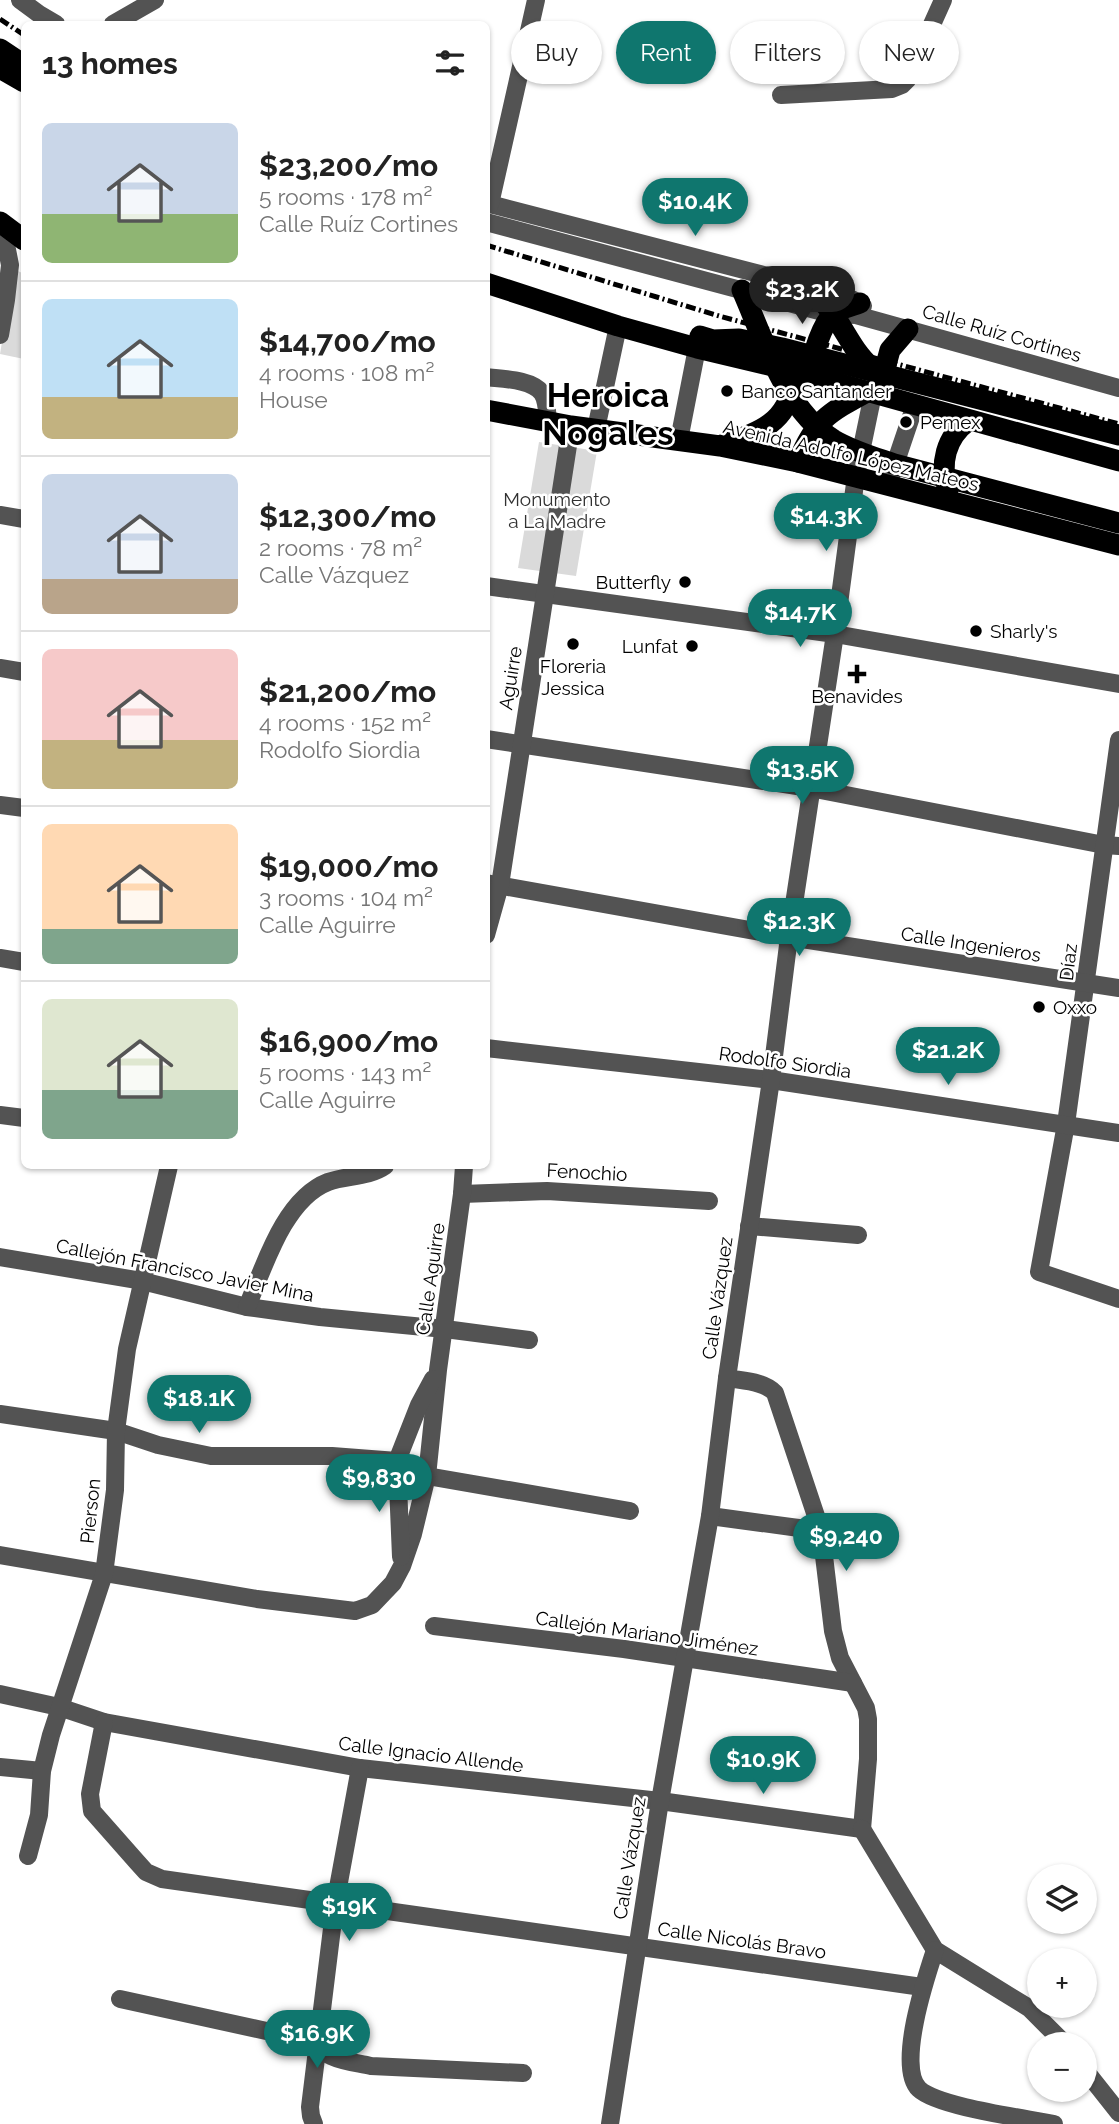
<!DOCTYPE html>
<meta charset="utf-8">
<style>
body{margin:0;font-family:Raleway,sans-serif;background:#f2f2f2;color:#222;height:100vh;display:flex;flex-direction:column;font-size:26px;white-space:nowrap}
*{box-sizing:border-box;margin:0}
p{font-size:23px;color:#767676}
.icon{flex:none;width:38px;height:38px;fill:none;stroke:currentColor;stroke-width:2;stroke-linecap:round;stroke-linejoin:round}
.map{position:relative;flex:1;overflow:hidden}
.sheet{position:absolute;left:21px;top:21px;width:469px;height:1148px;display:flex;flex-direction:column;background:#fff;border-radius:10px;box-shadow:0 2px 5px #0004}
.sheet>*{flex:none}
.banner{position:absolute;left:511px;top:21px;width:502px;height:63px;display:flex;gap:14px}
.buttons{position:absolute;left:1027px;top:1864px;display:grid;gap:14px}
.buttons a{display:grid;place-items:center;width:70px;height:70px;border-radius:50%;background:#fff;box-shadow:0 2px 5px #0004;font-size:35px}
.price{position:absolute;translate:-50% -60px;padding:0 16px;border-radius:24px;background:#0f766e;color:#fff;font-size:23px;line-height:46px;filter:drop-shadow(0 2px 4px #0008)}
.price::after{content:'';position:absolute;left:50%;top:42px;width:21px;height:16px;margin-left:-10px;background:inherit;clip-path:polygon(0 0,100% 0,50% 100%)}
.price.active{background:#222;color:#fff}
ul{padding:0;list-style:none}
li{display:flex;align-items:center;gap:21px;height:175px;padding:0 21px}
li+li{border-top:2px solid #e0e0e0}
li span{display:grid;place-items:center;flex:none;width:196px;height:140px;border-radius:10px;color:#555}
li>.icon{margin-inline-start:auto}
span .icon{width:84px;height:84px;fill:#fffc;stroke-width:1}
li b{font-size:30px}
h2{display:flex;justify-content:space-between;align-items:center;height:84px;padding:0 21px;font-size:30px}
.pill{padding:0 24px;border-radius:32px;background:#fff;box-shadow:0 2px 5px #0004;font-size:24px;line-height:63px}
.pill.active{background:#0f766e;color:#fff}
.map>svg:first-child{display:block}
</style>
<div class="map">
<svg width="1119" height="2124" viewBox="0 0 1119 2124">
<rect width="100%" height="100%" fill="#fff"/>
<g fill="#dadada">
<path d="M14,269L24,274V359L0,354Z"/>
<path d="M539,442L597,451L576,576L518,568Z"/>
</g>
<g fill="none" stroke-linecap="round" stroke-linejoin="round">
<g stroke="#535353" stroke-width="18">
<path d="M20,0L39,14L56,24"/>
<path d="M113,24L155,0"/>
<path d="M781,95L892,89L902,85L907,80L943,0"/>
<path d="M486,203L806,286C823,292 849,294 863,306"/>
<path d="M490,204L536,0"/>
<path d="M486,222L819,311L833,314L856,315L1119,388"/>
<path d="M0,335L6,300L10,265L2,224"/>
<path d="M486,377C502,379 532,379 542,393C547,400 547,412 548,421"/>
<path d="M596,429L618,326"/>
<path d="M679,440L697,348"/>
<path d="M888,485L915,405"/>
<path d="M0,515L24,519"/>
<path d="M486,586L835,634L1119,684"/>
<path d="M0,668L24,672"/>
<path d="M486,739L810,788L1104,845L1119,846"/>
<path d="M1119,740L1066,1124L1039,1272L1119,1299"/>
<path d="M0,805L24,808"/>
<path d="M486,883L789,937L1119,988"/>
<path d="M486,935L500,885L571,426"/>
<path d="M0,958L24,962"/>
<path d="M486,1048L771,1080L1119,1133"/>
<path d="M0,1115L24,1118"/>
<path d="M462,1194L547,1191L709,1201"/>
<path d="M749,1226L858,1235"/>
<path d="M0,1257L142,1281L247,1307L320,1317L445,1329L529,1340"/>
<path d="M247,1307C264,1267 284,1199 328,1182C346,1175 368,1178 385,1166"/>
<path d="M727,1378C743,1381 764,1381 775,1393L821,1531L833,1631L840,1658L866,1708L868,1719V1759L862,1829"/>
<path d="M0,1414L116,1431L158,1445L211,1456H332L397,1461"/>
<path d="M427,1476L630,1511"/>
<path d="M710,1516L821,1531"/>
<path d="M0,1555L257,1599L355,1611L372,1605L393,1583L402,1566L413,1534L427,1476L438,1370L462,1194L464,1166"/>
<path d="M401,1557L397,1461L419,1405L433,1379"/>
<path d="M434,1626L624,1649L853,1683"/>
<path d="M0,1694L59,1707L104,1722L360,1768L660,1801L862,1829"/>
<path d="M104,1722L90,1794L92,1811L137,1862L146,1872L162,1879L922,1987"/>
<path d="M0,1767L42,1771"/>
<path d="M862,1829L935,1950L1029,2008L1065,2044"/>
<path d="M28,1856L39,1815L42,1771L51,1735L104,1574L115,1490L116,1431L127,1349L169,1166"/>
<path d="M935,1950C926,1977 896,2067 919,2089C938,2107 1025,2118 1054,2124"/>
<path d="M120,1999L289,2036C304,2041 317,2049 331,2056C344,2062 358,2063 371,2066L523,2073"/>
<path d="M1085,2070L1119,2113"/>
<path d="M314,2124L311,2116L310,2107L335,1904L360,1768"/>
<path d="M610,2124L660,1801L710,1516L727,1378L771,1080L789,937L835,634L856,476L873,394"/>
</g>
<g stroke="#000" stroke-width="21">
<path d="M0,49L24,65"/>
<path d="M0,68L24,82"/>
<path d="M0,222L24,240"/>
<path d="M486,283L618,326L697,348L794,371L1119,461"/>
<path d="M806,286C815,295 826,304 833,314C848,335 856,357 877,372"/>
<path d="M742,290C764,340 785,410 834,440C853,451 874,457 894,464L1119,523"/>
<path d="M700,336L713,340L739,339L782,348L1119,435"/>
<path d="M810,368C813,354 822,324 833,314C839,309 852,306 860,303"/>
<path d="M883,376L890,350L908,329"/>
<path d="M486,410L571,426L720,446L798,462L1119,545"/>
<path d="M722,445C756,433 786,425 793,384"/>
<path d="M798,462C815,420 828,413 867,392"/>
<path d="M948,490C939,464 946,437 968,421"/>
</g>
<g stroke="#000" stroke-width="5" stroke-dasharray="10 3.5 2 3.5" stroke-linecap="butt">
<path d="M0,19L24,35"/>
<path d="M486,245L719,316L1119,424"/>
</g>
</g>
<g fill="#000" stroke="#fff" stroke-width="2.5">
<circle cx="727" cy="391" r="7"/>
<circle cx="906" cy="422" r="7"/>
<circle cx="685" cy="582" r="7"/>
<circle cx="976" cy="631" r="7"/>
<circle cx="573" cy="644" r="7"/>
<circle cx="692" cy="646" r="7"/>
<path d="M853.5 663.5h7v7h7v7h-7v7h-7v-7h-7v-7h7z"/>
<circle cx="1039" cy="1007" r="7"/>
</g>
<g text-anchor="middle" stroke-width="5" stroke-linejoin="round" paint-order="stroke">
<g font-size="19" fill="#000" stroke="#fff">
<text transform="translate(1002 333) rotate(16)" y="7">Calle Ruíz Cortines</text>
<text transform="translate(851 455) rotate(13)" y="7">Avenida Adolfo López Mateos</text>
<text transform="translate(510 678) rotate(-81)" y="7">Aguirre</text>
<text transform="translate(971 944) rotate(9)" y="7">Calle Ingenieros</text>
<text transform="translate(1068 962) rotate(-83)" y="7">Díaz</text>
<text transform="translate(785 1062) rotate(8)" y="7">Rodolfo Siordia</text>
<text transform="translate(587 1172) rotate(3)" y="7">Fenochio</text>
<text transform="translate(185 1270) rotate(11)" y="7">Callejón Francisco Javier Mina</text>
<text transform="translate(430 1279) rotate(-82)" y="7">Calle Aguirre</text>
<text transform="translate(717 1298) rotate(-82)" y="7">Calle Vázquez</text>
<text transform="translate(90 1511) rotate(-84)" y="7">Pierson</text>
<text transform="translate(647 1633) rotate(8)" y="7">Callejón Mariano Jiménez</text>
<text transform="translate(431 1754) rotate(7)" y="7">Calle Ignacio Allende</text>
<text transform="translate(629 1858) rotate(-81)" y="7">Calle Vázquez</text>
<text transform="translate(742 1940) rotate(8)" y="7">Calle Nicolás Bravo</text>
</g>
<g font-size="19" fill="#000" stroke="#fff" text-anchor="start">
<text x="741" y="398">Banco Santander</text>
<text x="920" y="429">Pemex</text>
<text x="671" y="589" text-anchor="end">Butterfly</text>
<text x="990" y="638">Sharly's</text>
<text x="678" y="653" text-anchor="end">Lunfat</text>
<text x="573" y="673" text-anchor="middle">Floreria<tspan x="573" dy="22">Jessica</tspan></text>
<text x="857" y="703" text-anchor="middle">Benavides</text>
<text x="1053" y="1014">Oxxo</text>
</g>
<g font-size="19" fill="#313131" stroke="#fff">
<text x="557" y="506">Monumento<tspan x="557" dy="22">a La Madre</tspan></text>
</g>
<g font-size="33" font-weight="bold" fill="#000" stroke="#fff">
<text x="608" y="407">Heroica<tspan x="608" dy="38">Nogales</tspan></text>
</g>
</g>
</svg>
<div class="buttons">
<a><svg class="icon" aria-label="layers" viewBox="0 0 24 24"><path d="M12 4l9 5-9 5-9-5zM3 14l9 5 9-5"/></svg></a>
<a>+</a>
<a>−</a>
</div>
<b class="price" style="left:695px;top:238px">$10.4K</b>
<b class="price active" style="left:802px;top:326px">$23.2K</b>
<b class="price" style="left:826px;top:553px">$14.3K</b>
<b class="price" style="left:800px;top:649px">$14.7K</b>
<b class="price" style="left:802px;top:806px">$13.5K</b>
<b class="price" style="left:799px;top:958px">$12.3K</b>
<b class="price" style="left:948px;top:1087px">$21.2K</b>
<b class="price" style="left:199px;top:1435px">$18.1K</b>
<b class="price" style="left:379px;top:1514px">$9,830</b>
<b class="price" style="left:846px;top:1573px">$9,240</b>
<b class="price" style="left:763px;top:1796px">$10.9K</b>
<b class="price" style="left:349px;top:1943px">$19K</b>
<b class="price" style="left:317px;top:2070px">$16.9K</b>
<div class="banner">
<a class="pill">Buy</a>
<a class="pill active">Rent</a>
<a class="pill">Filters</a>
<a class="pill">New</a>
</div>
<section class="sheet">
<h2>13 homes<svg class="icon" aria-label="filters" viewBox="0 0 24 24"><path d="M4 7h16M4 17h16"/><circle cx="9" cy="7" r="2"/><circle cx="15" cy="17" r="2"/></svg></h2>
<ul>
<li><span style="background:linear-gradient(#c9d6e8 65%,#8fb573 0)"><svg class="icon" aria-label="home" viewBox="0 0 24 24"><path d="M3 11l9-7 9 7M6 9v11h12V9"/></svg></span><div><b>$23,200/mo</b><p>5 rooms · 178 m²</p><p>Calle Ruíz Cortines</p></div></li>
<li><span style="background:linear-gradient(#bfe0f5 70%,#c2b280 0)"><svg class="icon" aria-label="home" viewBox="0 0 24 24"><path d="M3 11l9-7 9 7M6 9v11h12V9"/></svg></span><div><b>$14,700/mo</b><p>4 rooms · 108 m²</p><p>House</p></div></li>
<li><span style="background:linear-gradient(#c9d6e8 75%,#b9a48a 0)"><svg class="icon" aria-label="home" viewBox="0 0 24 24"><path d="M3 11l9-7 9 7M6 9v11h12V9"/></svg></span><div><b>$12,300/mo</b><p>2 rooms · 78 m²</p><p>Calle Vázquez</p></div></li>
<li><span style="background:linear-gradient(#f6c9c9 65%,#c2b280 0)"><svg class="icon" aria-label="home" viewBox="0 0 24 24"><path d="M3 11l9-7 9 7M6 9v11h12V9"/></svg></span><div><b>$21,200/mo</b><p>4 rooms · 152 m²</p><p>Rodolfo Siordia</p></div></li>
<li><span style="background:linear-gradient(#ffd9b3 75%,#7fa58c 0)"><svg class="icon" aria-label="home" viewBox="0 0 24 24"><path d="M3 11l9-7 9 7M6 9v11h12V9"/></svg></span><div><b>$19,000/mo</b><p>3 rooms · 104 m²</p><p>Calle Aguirre</p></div></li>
<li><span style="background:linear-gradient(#dfe7d0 65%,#7fa58c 0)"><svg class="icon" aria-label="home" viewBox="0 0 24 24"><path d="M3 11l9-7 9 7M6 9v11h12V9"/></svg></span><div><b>$16,900/mo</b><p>5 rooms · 143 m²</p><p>Calle Aguirre</p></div></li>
</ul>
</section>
</div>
